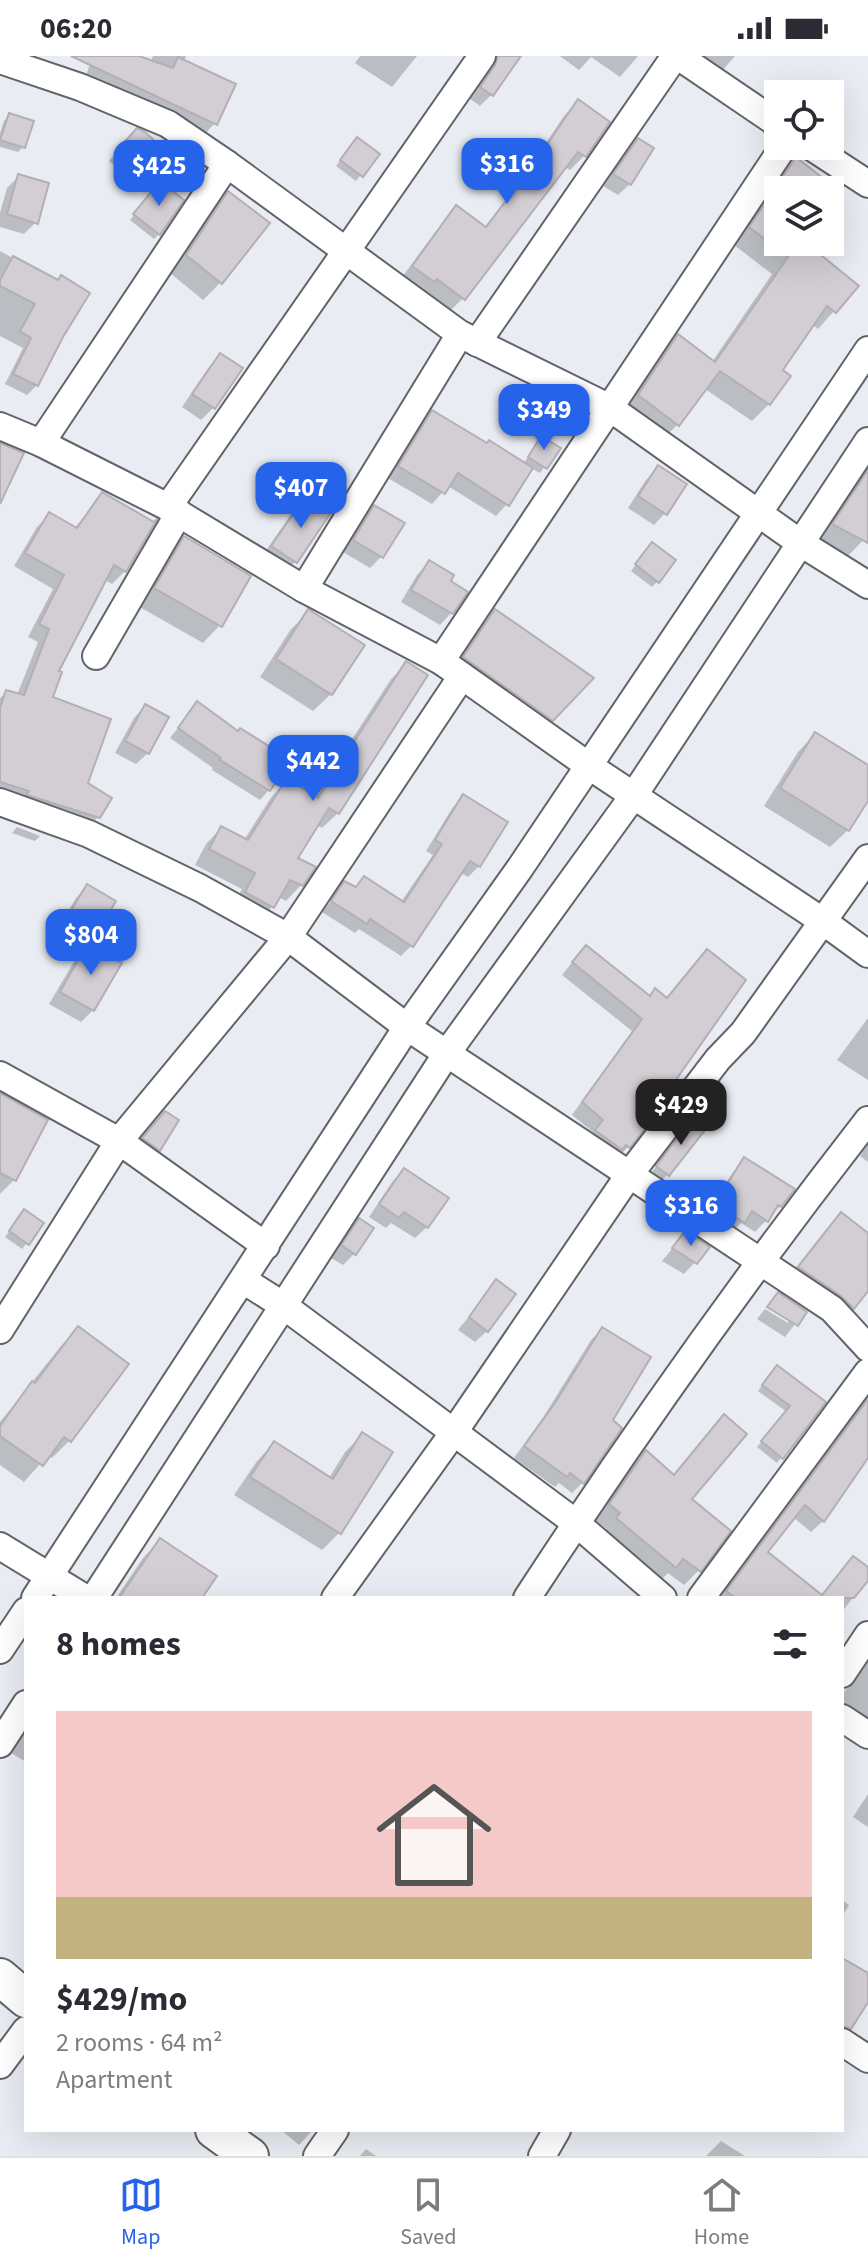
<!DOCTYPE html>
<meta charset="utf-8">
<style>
body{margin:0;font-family:"Source Sans 3",sans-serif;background:#f7f7f7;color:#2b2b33;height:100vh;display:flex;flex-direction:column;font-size:30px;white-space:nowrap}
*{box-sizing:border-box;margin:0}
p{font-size:26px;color:#7c7c81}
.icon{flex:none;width:44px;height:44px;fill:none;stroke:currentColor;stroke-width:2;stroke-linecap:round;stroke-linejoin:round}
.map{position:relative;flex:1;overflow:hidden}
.sheet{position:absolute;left:24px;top:1540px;width:820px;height:536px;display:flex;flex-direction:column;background:#fff;border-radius:0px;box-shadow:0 8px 32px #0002}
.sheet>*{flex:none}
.buttons{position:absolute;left:764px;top:24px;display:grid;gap:16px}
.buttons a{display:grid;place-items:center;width:80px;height:80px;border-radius:0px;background:#fff;box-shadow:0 8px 32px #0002;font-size:40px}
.price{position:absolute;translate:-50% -68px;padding:0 18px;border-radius:16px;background:#2563eb;color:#fff;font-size:26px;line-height:52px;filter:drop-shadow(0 2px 4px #0008)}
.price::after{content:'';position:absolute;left:50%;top:48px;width:24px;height:18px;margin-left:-12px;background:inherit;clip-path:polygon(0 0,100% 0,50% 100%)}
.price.selected{background:#222;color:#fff}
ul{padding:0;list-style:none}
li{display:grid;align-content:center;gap:16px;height:424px;padding:0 32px}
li+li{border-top:2px solid #e1e1e2}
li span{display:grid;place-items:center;height:248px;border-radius:0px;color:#555}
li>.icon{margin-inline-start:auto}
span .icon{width:144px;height:144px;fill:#fffc;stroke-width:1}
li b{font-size:34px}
h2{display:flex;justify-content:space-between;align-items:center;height:96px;padding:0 32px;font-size:34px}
.status{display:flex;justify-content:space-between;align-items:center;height:56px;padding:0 40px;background:#fff;direction:ltr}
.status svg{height:22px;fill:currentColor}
.tab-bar{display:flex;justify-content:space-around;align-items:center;height:112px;border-top:2px solid #e1e1e2;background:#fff;font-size:22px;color:#7c7c81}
.tab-bar a{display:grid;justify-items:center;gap:4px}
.tab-bar .selected{color:#2563eb}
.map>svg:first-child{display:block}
</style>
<div class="status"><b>06:20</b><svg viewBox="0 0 49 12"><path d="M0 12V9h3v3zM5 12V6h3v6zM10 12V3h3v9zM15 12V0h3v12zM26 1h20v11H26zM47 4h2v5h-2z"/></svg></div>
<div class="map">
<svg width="868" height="2100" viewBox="0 0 868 2100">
<rect width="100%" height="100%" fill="#e9edf3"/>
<g fill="#0003">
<path d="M93,0H133L150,6L153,0H186L184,5L215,67L205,78L85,22Z"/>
<path d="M360,0H417L392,31L355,7Z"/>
<path d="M487,0H511L491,39L480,50L470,43L484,22Z"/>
<path d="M560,0H638L620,21L591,1L579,14Z"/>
<path d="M679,0H735L714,24Z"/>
<path d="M578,45L584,100L570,114L565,111L463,242L449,256L399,225L443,166L457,151L484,172L512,136L487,119L499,102L513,88L535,103L564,60Z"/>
<path d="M9,60L23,91L18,96L0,91V77L4,65Z"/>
<path d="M638,85L630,128L618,139L603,130L626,96Z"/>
<path d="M125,86L164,96L135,128L109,105Z"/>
<path d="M352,89L377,98L356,125L336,110Z"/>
<path d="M796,104L838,137L830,147V134H778V186H802L856,230L818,273L812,268L780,315L769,348L752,365L705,333L678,368L661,385L622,356L662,297L678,281L712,306L772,218L734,189L779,121Z"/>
<path d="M19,120L36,166L24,178L0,171V157L7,132Z"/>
<path d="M155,133L159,178L154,183L130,164Z"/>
<path d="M228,138L221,226L203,244L170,217L211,155Z"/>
<path d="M0,195L57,226L61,280L37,329L27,339L5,328L23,292L0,280Z"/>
<path d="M221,299L240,313L213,352L201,364L182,351L209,311Z"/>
<path d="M433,356L523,408L542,382L558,392L540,417L531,412L507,448L496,460L448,430L432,448L388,422L421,368Z"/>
<path d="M658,412L665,457L654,469L628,452L646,424Z"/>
<path d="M868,412V479L848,500L818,484Z"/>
<path d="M102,438L125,515L112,528L105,524L57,616L50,642L98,761L85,774L0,742V642L7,636L17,639L38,586L28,581L53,533L14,510L37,471L49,459L74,473Z"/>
<path d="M305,443L327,459L295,506L283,517L261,502L293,455Z"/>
<path d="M375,451L381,501L370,512L343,496L363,463Z"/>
<path d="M185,482L220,569L203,587L138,550L167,499Z"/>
<path d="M647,494L658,525L652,531L631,515Z"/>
<path d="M429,507L449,525L451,557L440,569L401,546L417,519Z"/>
<path d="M309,556L331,638L313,655L260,621L291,573Z"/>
<path d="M495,556L552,664L534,681L447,619L478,573Z"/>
<path d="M407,607L338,757L322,772L316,769L295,802L313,811L301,829L286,845L278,841L272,851L257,867L231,852L242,833L195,809L206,788L221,772L244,784L272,740L287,725L314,742L391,623Z"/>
<path d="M197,648L269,734L260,744L212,714L213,712L170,682Z"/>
<path d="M145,650L148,697L136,708L115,697L134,662Z"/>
<path d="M815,678L868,711V741L848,774L830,791L764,750L798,696Z"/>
<path d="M463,741L479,810L468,821L460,816L412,889L401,900L359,873L355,877L322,856L345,828L354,832L364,822L401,846L433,799L426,795L453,751Z"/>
<path d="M17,771L40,780L35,785L12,777Z"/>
<path d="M87,830L113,846L93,879L84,888L119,908L93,954L81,966L49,948L76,902L85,893L56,875L76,842Z"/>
<path d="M574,904L648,941L655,935L628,1091L617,1102L585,1087L593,1076L572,1059L632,975L562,919Z"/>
<path d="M868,962V1024L837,1004Z"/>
<path d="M0,1041L14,1124L0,1138Z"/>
<path d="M153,1069L158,1093L147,1105L132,1094Z"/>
<path d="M687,1070L668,1118L662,1124L652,1116Z"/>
<path d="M868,1087V1106L860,1100Z"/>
<path d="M744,1104L780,1150L755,1176L741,1167L731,1177L701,1166L733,1116Z"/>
<path d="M404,1114L427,1171L415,1182L391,1167L386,1172L369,1161L392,1126Z"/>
<path d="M24,1156L27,1187L22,1193L5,1181Z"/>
<path d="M841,1159L868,1179V1232L835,1269L782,1229L824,1176Z"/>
<path d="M359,1165L355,1197L343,1209L331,1202L348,1177Z"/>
<path d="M685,1177L695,1206L684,1218L662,1205Z"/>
<path d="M497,1226L487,1275L475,1286L458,1274Z"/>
<path d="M778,1239L804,1256L785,1281L757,1263L765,1253L788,1267L790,1263L768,1249Z"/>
<path d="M78,1273L69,1385L52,1402L48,1399L24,1426L0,1409V1366L61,1290Z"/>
<path d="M602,1273L610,1364L582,1427L572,1437L559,1427L555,1431L514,1402L544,1360L591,1284Z"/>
<path d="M771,1317L823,1347L777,1407L757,1391L787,1356L758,1335Z"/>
<path d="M868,1342V1383L823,1465L811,1476L793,1461L765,1496L821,1540L853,1502L868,1514V1522L842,1556V1542H720Z"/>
<path d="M724,1361L689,1444L699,1514L684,1529L668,1517L660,1525L602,1478L607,1473L595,1464L631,1411L646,1396L672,1420Z"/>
<path d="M362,1379L339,1477L322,1494L234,1439L257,1405L274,1387L329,1422L345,1396Z"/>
<path d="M160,1484L200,1542H116L143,1502Z"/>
<path d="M868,1603V1678L842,1660V1639Z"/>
<path d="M26,1674V1706L11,1697Z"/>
<path d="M868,1738V1771L853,1761Z"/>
<path d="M842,1844L849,1849L842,1861Z"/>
<path d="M281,2074H313L299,2089Z"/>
<path d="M721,2085L745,2100H706Z"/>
<path d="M366,2093L376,2100H360Z"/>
</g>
<g fill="#d3ced3" stroke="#b4afb4" stroke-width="2">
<path d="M71,0H139L173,12L178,1L236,28L217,69Z"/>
<path d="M498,0H521L493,40L480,31L495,9Z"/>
<path d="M578,43L610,66L586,101L578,96L465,244L437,223L434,226L412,210L456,149L486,171L524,121L500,104L513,85L538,102Z"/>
<path d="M9,57L34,65L25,92L0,84Z"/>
<path d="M137,72L145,76L167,96L148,117L119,92Z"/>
<path d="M357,81L380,98L363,121L340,104Z"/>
<path d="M638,82L654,92L631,129L613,118Z"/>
<path d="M796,101L838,134H778V186H805L859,230L836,257L827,250L783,314L791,320L770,349L720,315L679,370L638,339L678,278L715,306L788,201L749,171Z"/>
<path d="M18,118L49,127L38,168L7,158Z"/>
<path d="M160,125L184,144L160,179L133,158Z"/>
<path d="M228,135L270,167L222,228L186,199Z"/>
<path d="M13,200L58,224L61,219L90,237L63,281L38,330L13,318L31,282L20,275L35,248L0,230V224Z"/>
<path d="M220,297L243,312L215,353L192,338Z"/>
<path d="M432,354L487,387L489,384L533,412L509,450L458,417L445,438L398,410Z"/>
<path d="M541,380L561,392L547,413L528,401Z"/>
<path d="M0,387L24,397L0,448Z"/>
<path d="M658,409L687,428L667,459L638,440Z"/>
<path d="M868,414V487L832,468Z"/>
<path d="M102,436L154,466L157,463L126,516L114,509L59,615L62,616L53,641L111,663L88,727L112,742L100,762L27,739L29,735L0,726V652L6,634L24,639L49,573L39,568L64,519L25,497L49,456L77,472Z"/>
<path d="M305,441L330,458L297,507L271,490Z"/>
<path d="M374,449L405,467L383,502L353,484Z"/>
<path d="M184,480L251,520L222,571L154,532Z"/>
<path d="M652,486L676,504L659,527L635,508Z"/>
<path d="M429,504L454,519L451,525L468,536L453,558L411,534Z"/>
<path d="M308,553L365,589L332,639L276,603Z"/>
<path d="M495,553L594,622L553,665L463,601Z"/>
<path d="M406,605L428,619L339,758L329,752L298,802L316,811L303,830L290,824L274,852L245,836L255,817L209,793L221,770L248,784L287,722L318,742Z"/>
<path d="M197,645L238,675L240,672L291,704L270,735L220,704L221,702L178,672Z"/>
<path d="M145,648L169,661L149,698L125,685Z"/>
<path d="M815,676L868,709V745L849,775L780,732Z"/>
<path d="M463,738L508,766L480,811L470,805L413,891L370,863L367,868L331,845L344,825L356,831L364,820L404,846L442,788L435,784Z"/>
<path d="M87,828L116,845L95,880L66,863Z"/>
<path d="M87,888L122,907L94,955L60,936Z"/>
<path d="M586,889L650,940L655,932L667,942L707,893L746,924L666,1038L669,1041L630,1092L626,1089L622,1094L595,1074L603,1064L582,1046L642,963L572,906Z"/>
<path d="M0,1037L48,1064L16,1125L0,1117Z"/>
<path d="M165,1055L179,1064L160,1095L142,1082Z"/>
<path d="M693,1062L705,1074L669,1120L656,1110Z"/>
<path d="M744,1101L795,1133L781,1151L778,1149L768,1166L752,1155L745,1167L733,1160L729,1166L711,1154Z"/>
<path d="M404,1112L449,1142L428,1172L404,1156L399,1162L379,1148Z"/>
<path d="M24,1153L44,1167L29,1189L9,1175Z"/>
<path d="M841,1156L868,1177V1235L854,1253L841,1240L798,1211Z"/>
<path d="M359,1162L374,1172L356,1199L341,1189Z"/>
<path d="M685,1175L710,1191L697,1208L672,1192Z"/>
<path d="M496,1223L516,1238L488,1276L469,1261Z"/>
<path d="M778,1236L807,1256L798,1270L767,1251Z"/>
<path d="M78,1270L129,1308L71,1386L64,1381L43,1410L0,1380V1370L32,1325L35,1327Z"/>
<path d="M602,1271L651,1301L613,1364L622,1372L584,1428L570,1417L567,1421L524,1390L555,1347Z"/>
<path d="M777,1309L826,1346L783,1403L761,1385L790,1350L762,1329Z"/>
<path d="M868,1343V1402L824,1466L805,1449L768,1496L822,1539L853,1500L868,1511V1525L854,1542H736L726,1535Z"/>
<path d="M724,1358L747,1378L692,1443L731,1475L701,1516L683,1503L676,1512L616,1462L620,1457L609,1448L646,1394L674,1419Z"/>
<path d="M362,1376L393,1396L341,1478L250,1421L274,1385L333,1423Z"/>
<path d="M160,1482L217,1520L202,1542H119Z"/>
<path d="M842,1902L868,1917V1946L851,1973L842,1970Z"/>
</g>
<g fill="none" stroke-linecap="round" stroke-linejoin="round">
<g stroke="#61656a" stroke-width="30">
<g id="street">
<path d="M678,0L778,68"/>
<path d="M0,4L80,31L168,68L227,108L460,278L610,352L799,486L868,529"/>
<path d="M810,90L868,128"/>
<path d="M477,287L675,0"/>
<path d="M0,370L41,387L168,451L304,533L441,605L589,710L824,866L868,898"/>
<path d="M41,387L227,108"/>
<path d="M168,451L482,0"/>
<path d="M304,533L460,278"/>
<path d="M96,600L179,457"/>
<path d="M441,605L784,90"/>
<path d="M0,746L89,778L200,832L288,881L407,971L832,1253L868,1292"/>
<path d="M0,1019L119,1085L266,1190"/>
<path d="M243,1224L284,1250L576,1467L663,1542"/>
<path d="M0,1274L119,1085L288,881L462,620"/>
<path d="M0,1490L85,1542"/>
<path d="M35,1542L407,971L520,812L868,294"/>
<path d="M94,1542L447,997L634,739L868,385"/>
<path d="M335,1542L454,1376L629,1119L718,1003L743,977L868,802"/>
<path d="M527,1542C634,1378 748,1218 868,1064"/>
<path d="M701,1542L868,1316"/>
<path d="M0,1594L26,1555"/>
<path d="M842,1618L868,1579"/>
<path d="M842,1662L868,1679"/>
<path d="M0,1688L26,1648"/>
<path d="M842,1986L868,2003"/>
<path d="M0,2009L26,1974"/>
<path d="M317,2100L335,2074"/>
<path d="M542,2100L557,2074"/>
</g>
</g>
<g stroke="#61656a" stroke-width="40">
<g id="secondary">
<path d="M0,1921L26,1943"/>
<path d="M214,2074L250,2100"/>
</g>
</g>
<use href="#street" stroke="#fff" stroke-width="26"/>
<use href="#secondary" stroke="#fff" stroke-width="36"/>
</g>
</svg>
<div class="buttons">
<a><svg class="icon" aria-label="locate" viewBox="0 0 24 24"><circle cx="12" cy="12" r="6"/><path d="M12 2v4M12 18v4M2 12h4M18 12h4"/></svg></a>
<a><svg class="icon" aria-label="layers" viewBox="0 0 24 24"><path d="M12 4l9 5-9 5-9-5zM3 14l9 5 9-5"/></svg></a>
</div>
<b class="price" style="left:507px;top:150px">$316</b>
<b class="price" style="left:159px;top:152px">$425</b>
<b class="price" style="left:544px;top:396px">$349</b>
<b class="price" style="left:301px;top:474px">$407</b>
<b class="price" style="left:313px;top:747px">$442</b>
<b class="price" style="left:91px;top:921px">$804</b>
<b class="price selected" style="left:681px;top:1091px">$429</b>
<b class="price" style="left:691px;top:1192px">$316</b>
<section class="sheet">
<h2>8 homes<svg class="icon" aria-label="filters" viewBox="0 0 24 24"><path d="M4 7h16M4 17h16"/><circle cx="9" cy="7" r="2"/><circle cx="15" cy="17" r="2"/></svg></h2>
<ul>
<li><span style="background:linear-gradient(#f6c9c9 75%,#c2b280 0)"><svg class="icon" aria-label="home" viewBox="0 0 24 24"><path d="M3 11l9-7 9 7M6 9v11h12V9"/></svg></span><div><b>$429/mo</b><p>2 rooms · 64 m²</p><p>Apartment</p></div></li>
</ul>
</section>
</div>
<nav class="tab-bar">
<a class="selected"><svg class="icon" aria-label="map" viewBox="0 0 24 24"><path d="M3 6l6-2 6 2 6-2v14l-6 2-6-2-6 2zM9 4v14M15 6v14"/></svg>Map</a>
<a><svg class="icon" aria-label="saved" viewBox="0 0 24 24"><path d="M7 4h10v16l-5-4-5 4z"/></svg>Saved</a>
<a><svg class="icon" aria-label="home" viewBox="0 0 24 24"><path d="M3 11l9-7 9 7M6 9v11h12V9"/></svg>Home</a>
</nav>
